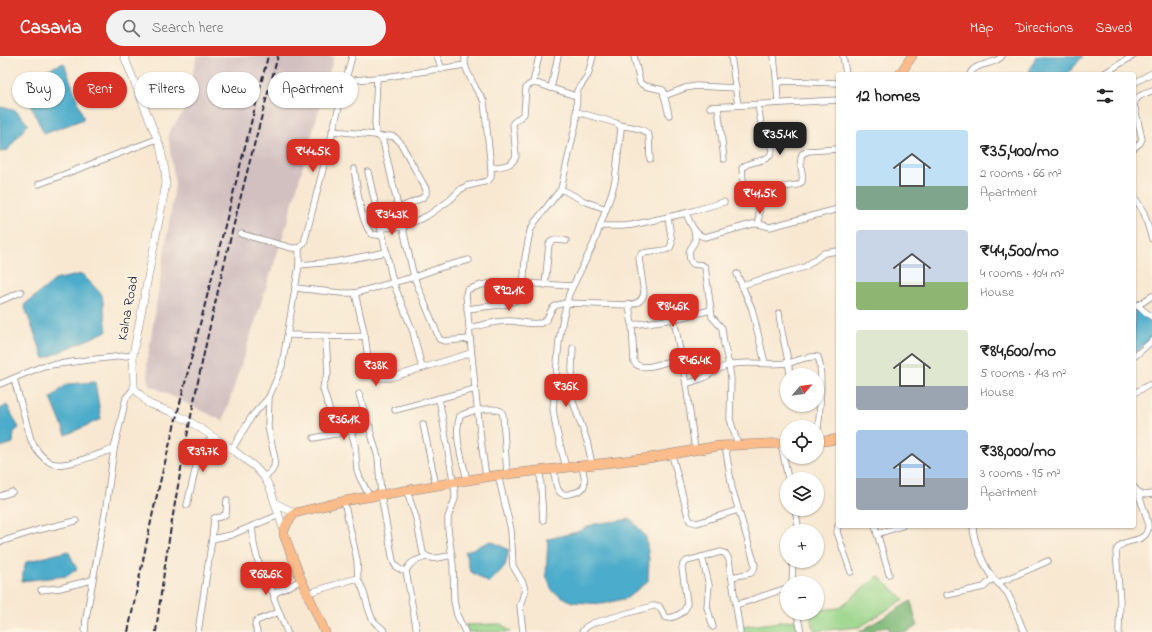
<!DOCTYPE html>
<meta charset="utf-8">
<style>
body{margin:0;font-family:"Indie Flower",sans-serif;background:#f2f2f2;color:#222;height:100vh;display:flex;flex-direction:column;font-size:15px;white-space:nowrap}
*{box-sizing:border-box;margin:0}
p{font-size:13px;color:#767676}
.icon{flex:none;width:22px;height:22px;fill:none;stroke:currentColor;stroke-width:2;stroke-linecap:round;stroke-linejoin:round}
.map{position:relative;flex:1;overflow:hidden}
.panel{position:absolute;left:836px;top:16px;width:300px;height:456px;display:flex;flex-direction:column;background:#fff;border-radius:4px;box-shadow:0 1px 3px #0004}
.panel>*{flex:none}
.banner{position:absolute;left:12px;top:16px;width:380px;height:36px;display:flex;gap:8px}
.needle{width:26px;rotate:61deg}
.fabs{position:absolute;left:780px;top:312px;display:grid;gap:8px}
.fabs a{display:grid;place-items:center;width:44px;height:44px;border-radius:50%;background:#fff;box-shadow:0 1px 3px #0004;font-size:20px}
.price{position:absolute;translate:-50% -34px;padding:0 9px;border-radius:8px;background:#d93025;color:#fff;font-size:13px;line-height:26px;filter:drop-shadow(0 1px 2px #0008)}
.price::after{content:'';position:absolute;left:50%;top:24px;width:12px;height:9px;margin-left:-6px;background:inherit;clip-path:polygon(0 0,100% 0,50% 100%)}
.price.current{background:#222;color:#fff}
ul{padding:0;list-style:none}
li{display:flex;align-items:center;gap:12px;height:100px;padding:0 20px}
li span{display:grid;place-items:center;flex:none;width:112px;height:80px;border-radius:4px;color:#555}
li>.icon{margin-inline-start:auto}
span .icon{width:48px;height:48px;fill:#fffc;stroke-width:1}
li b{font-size:17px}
h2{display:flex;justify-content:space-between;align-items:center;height:48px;padding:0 20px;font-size:17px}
.pill{padding:0 14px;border-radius:18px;background:#fff;box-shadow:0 1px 3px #0004;font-size:14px;line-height:36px}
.pill.current{background:#d93025;color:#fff}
header{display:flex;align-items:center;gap:24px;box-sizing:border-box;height:56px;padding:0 20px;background:#d93025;color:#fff}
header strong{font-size:19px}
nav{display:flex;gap:22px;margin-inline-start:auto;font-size:14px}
.search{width:280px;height:36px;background:#f2f2f2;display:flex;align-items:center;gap:10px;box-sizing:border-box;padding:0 14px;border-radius:22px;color:#767676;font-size:15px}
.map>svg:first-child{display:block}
</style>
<header>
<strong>Casavia</strong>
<div class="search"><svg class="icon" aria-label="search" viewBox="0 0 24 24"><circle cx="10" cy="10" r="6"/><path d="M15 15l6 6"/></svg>Search here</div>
<nav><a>Map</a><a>Directions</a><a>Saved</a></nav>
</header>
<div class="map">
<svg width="1152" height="576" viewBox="0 0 1152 576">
<rect width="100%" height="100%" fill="#fcf5e5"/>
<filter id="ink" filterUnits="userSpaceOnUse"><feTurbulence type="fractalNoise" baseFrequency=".025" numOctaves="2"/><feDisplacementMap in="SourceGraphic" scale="8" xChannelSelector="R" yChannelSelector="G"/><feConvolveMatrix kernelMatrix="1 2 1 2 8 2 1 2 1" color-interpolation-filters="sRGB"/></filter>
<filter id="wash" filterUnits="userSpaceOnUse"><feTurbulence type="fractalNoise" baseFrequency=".012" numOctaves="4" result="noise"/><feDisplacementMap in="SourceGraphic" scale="16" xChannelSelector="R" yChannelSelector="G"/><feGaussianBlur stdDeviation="0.9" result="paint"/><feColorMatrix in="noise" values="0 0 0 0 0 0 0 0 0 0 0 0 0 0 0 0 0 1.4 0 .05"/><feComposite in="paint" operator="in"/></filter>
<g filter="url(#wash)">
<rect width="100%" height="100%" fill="#f8e8d2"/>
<path fill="#d2bfc0" d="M197,0H334L287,167L223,365L149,329L147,307L175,129L168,77L183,57Z"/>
<g fill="#97d489" stroke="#5c7b62">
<path d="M878,520L904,543L860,571L815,575L809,557H817V554L839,552Z"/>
<path d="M795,564L798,576H741V571Z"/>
<path d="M501,568L511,576H469L465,569Z"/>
</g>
<path fill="#79b675" stroke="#4e6c58" d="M911,545L917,570L907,576H890L888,570L876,573L872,576H859Z"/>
<g fill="#4caccb" stroke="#376783">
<path d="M1036,0H1083L1068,18H1028Z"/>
<path d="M64,7L84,63L44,78L19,24Z"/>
<path d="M0,51L15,54L28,68L7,95L0,96Z"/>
<path d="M82,218L102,239L107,275L44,303L24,249L55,224Z"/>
<path d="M1134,249L1152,264V282L1135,297L1134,296Z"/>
<path d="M95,326L101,363L66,379L51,342L67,328Z"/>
<path d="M7,349L19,372L14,376L13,387L0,391V353Z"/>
<path d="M631,463L646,481L649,503L648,525L627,542L603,548L572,546L552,535L546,519L548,483L577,476L594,468Z"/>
<path d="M491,485L509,494L505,510L489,527L470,515L465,496Z"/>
<path d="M68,495L77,513L67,520L21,525L26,506Z"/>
</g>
</g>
<g filter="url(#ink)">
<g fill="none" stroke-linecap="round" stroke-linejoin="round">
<g stroke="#8d8586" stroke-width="7">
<g id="minor">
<path d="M437,0L442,13"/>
<path d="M634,0L640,27L645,30L663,34L669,59"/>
<path d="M731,0L738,49"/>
<path d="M774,0L777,30"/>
<path d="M843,0L846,18"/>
<path d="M970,18C975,6 994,10 1002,0"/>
<path d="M1103,18L1133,0"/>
<path d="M345,25L386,21L465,9"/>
<path d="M533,27L539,0"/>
<path d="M1134,27L1152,17"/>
<path d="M551,32L558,0"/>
<path d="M664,40L685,32L696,30L736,32"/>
<path d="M778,47L777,32L779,27L783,25L838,27"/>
<path d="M758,48L761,69L772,93C772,108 750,103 742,112C744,130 740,136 761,137"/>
<path d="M710,51L838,44"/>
<path d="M718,51L724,103"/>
<path d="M619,69C628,71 645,71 649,80L650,103"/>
<path d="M332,75L376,79L380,81L383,85L414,221L437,277L439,283L444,285L470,283"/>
<path d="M376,79L375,67L377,22"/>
<path d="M380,81C390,80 393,78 400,86L426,133V138L422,142L397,153"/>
<path d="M1134,92L1140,87L1142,83L1134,48C1137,39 1144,38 1152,35"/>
<path d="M491,112C501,110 512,111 516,100L513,67L524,58L526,32C529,27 534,27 539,28L576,40"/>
<path d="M354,113C358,134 359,160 371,178L383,180"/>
<path d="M368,116L393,226L413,276L422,312"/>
<path d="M39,128L157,83"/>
<path d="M561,133L584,145L606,153"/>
<path d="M1134,140L1144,157L1152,183"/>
<path d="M686,157C690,166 694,179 705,181L753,168H759L770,171L838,153"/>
<path d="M759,168V141L763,134L797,129L802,126C804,116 798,107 802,98L808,95L838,93"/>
<path d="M600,170H623L632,169L686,157L724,146"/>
<path d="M381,172L402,171L427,160L450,144L461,133L467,130L488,125L491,121V112L484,45L476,33L468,17L465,9V0"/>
<path d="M694,174C697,189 694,184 689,196L690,204L693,208L702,209L705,211L712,261L722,272L724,288L729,309L731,323L730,363L738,389"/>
<path d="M241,178L292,192H299L304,187L352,0"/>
<path d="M299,209L334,206L387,196"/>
<path d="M737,218L752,253L765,307"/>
<path d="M545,229L549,188C553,182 559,184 566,185"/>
<path d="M742,229L805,211L824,197L838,195"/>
<path d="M295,232L341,237H355L414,221L442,211L469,204"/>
<path d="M355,237L365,280L370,316L375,322H390L471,297"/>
<path d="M0,245L21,236"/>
<path d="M1134,247L1152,261"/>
<path d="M629,249L632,269L634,306C641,318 670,304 682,301"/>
<path d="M1137,250L1152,240"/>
<path d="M467,253L507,248L519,243L523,238L525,202L530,175L535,166L561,133L576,67L577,35L588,19L593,0"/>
<path d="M779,257C781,278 788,298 790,319"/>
<path d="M674,263L686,328L695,394"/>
<path d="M632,269L674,263L711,254"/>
<path d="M469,272C482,269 495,265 509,265C519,265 530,269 541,267C550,265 548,255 554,251C557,248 562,248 566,247L629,249C637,247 642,246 644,237L639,202L641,198C650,194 661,197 670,192L672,187L668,161"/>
<path d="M288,279C313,279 339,282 365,280"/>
<path d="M326,281L328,318L324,327L323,333L337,378"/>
<path d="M573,292L572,312L573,346L587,385L592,408"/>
<path d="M1134,301L1152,285"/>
<path d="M14,323L31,384C35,393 42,402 51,407C64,413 100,397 114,393"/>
<path d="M0,328L43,310L88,304L133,299"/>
<path d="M686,328C692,326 698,324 704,322C712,317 719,312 729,309C750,304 768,310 788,307C798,305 808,299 818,301C824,315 819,366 817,383"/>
<path d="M1134,337L1149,329"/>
<path d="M359,338L378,401L381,439L393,505C396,512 399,514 406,515"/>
<path d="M439,342L455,436V443L448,461V473L453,509L454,545L457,559L465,576"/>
<path d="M395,354L475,333"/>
<path d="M423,368L436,430"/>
<path d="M351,375L355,389L357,414L360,422L370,441"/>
<path d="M314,382L370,371"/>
<path d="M781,387L788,423"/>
<path d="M725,389L732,432L755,509L754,513L751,517L732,521"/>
<path d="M232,393L252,360L269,341L282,310L299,209V192"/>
<path d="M672,399L688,460L690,465L697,467L738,454"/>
<path d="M566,412L556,372L553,353L559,285L563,262L569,238L594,187L611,139L615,125L621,73L619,69L616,67L577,56"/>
<path d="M554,413C555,420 555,433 561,437C564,440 569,438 573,437C590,434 584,422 582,410"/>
<path d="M540,415L543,464"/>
<path d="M498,419L511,474L513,510L523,527L525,534L520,550L523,576"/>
<path d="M264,421L271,416L274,411L275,403L268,371L269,341"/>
<path d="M486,421C477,361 472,300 466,239L467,234L481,229L500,226L508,228L523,227L572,230"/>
<path d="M467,424C463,405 453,380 460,360C469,355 492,350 501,355L503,359L507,418"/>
<path d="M1134,431C1139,438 1143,440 1152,438"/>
<path d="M407,435L416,462L423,497C430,506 442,501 452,499"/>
<path d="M0,440L12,436"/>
<path d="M344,445L357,504L358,524"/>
<path d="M187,449L199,398L212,381"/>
<path d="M795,453L799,475"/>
<path d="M838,469L837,476L851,516"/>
<path d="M252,470L254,489L258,505L274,539"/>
<path d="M875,470L889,518"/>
<path d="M973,470C973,484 984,511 993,522C998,528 1004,532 1008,538C1014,550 1019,564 1024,576"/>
<path d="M877,478L902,470"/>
<path d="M212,483L214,462L221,461L226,458L227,444"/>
<path d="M0,486L38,474L76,465"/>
<path d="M702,501L709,529L707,551L713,571"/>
<path d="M792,527L793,505"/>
<path d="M998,527L1048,505"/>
<path d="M41,534L60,532L92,524"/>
<path d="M308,537L354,523L358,524C366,535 366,550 372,562C375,569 381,570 385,576"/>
<path d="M947,539L984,531L993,522"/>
<path d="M736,549L787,532"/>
<path d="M797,557L801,576"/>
<path d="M85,576L86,562L105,458L114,393L126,342L134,332"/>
<path d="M198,576L212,483L231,479L279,459"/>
<path d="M257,576L255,569L256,565L279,556"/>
<path d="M287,576L274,543V539L277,536L302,524"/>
<path d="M417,576L406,515C410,505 417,504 426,501"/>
<path d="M582,576L586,571L593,567L653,550H659L665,561L668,562C676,561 687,556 687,547L682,512L683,508L687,505L721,496L726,498L729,504L740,576"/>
<path d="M1119,576L1120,544L1116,496C1120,480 1147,490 1148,471C1149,463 1141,446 1138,437"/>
</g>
</g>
<g stroke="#8d8586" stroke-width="8">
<g id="tertiary">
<path d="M124,0L160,90L165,114L166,128L133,299L134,332L149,348L169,355L189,365L232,393L255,411L264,421L270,432L284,475"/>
<path d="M275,447L295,457"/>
</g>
</g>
<g stroke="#8d8586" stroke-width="10">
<g id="primary">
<path d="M900,18L912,0"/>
<path d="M817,386L838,383"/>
<path d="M325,576L300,521L284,479V475L287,467L295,457L344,445L492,420L649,402L718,390L787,387"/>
</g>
</g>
<use href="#minor" stroke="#fff" stroke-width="5.5"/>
<use href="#tertiary" stroke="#fff" stroke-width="7"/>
<use href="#primary" stroke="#fabc8b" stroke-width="9"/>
<g stroke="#22223b" stroke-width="2" stroke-dasharray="6 3" stroke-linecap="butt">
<path d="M128,576L153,456L162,418L268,0"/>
<path d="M156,576C180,381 226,189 278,0"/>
</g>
</g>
</g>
<g text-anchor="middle" stroke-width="3" stroke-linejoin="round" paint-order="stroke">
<g font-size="14" fill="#22223b" stroke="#fcf5e5">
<text transform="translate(127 252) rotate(-80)" y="5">Kalna Road</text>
</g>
</g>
</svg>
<div class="fabs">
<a><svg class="needle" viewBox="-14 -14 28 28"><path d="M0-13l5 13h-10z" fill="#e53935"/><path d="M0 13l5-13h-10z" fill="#767676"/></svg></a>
<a><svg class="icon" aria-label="locate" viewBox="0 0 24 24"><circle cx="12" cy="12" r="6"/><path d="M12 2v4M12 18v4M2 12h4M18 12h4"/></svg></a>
<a><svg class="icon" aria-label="layers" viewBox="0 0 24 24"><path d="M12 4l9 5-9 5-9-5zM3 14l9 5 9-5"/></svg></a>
<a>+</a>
<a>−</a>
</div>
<b class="price current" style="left:780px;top:100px">₹35.4K</b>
<b class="price" style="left:313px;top:117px">₹44.5K</b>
<b class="price" style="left:760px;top:159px">₹41.5K</b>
<b class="price" style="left:392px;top:180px">₹34.3K</b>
<b class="price" style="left:509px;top:256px">₹92.1K</b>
<b class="price" style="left:673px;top:272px">₹84.6K</b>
<b class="price" style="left:695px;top:326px">₹46.4K</b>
<b class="price" style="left:376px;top:331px">₹38K</b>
<b class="price" style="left:566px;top:352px">₹36K</b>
<b class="price" style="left:344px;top:385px">₹36.1K</b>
<b class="price" style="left:203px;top:417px">₹39.7K</b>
<b class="price" style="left:266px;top:540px">₹68.6K</b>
<div class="banner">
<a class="pill">Buy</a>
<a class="pill current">Rent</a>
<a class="pill">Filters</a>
<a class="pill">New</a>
<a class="pill">Apartment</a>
</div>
<section class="panel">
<h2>12 homes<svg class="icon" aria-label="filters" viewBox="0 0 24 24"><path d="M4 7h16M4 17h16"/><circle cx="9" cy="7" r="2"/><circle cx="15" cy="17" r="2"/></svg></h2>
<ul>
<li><span style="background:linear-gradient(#bfe0f5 70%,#7fa58c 0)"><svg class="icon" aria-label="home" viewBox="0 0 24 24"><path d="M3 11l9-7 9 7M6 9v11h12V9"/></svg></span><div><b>₹35,400/mo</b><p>2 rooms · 66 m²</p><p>Apartment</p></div></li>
<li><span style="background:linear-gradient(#c9d6e8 65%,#8fb573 0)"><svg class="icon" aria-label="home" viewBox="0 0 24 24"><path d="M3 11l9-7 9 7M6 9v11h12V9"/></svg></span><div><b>₹44,500/mo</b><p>4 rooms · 104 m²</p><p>House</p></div></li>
<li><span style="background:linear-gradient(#dfe7d0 70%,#9aa5b1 0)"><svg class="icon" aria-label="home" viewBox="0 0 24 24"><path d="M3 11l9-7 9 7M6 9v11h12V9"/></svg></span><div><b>₹84,600/mo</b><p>5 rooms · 143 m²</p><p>House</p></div></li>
<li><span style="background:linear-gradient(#a9c7e8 60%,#9aa5b1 0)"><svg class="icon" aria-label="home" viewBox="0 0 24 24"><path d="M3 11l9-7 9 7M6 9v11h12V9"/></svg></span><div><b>₹38,000/mo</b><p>3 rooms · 95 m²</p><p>Apartment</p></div></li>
</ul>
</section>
</div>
